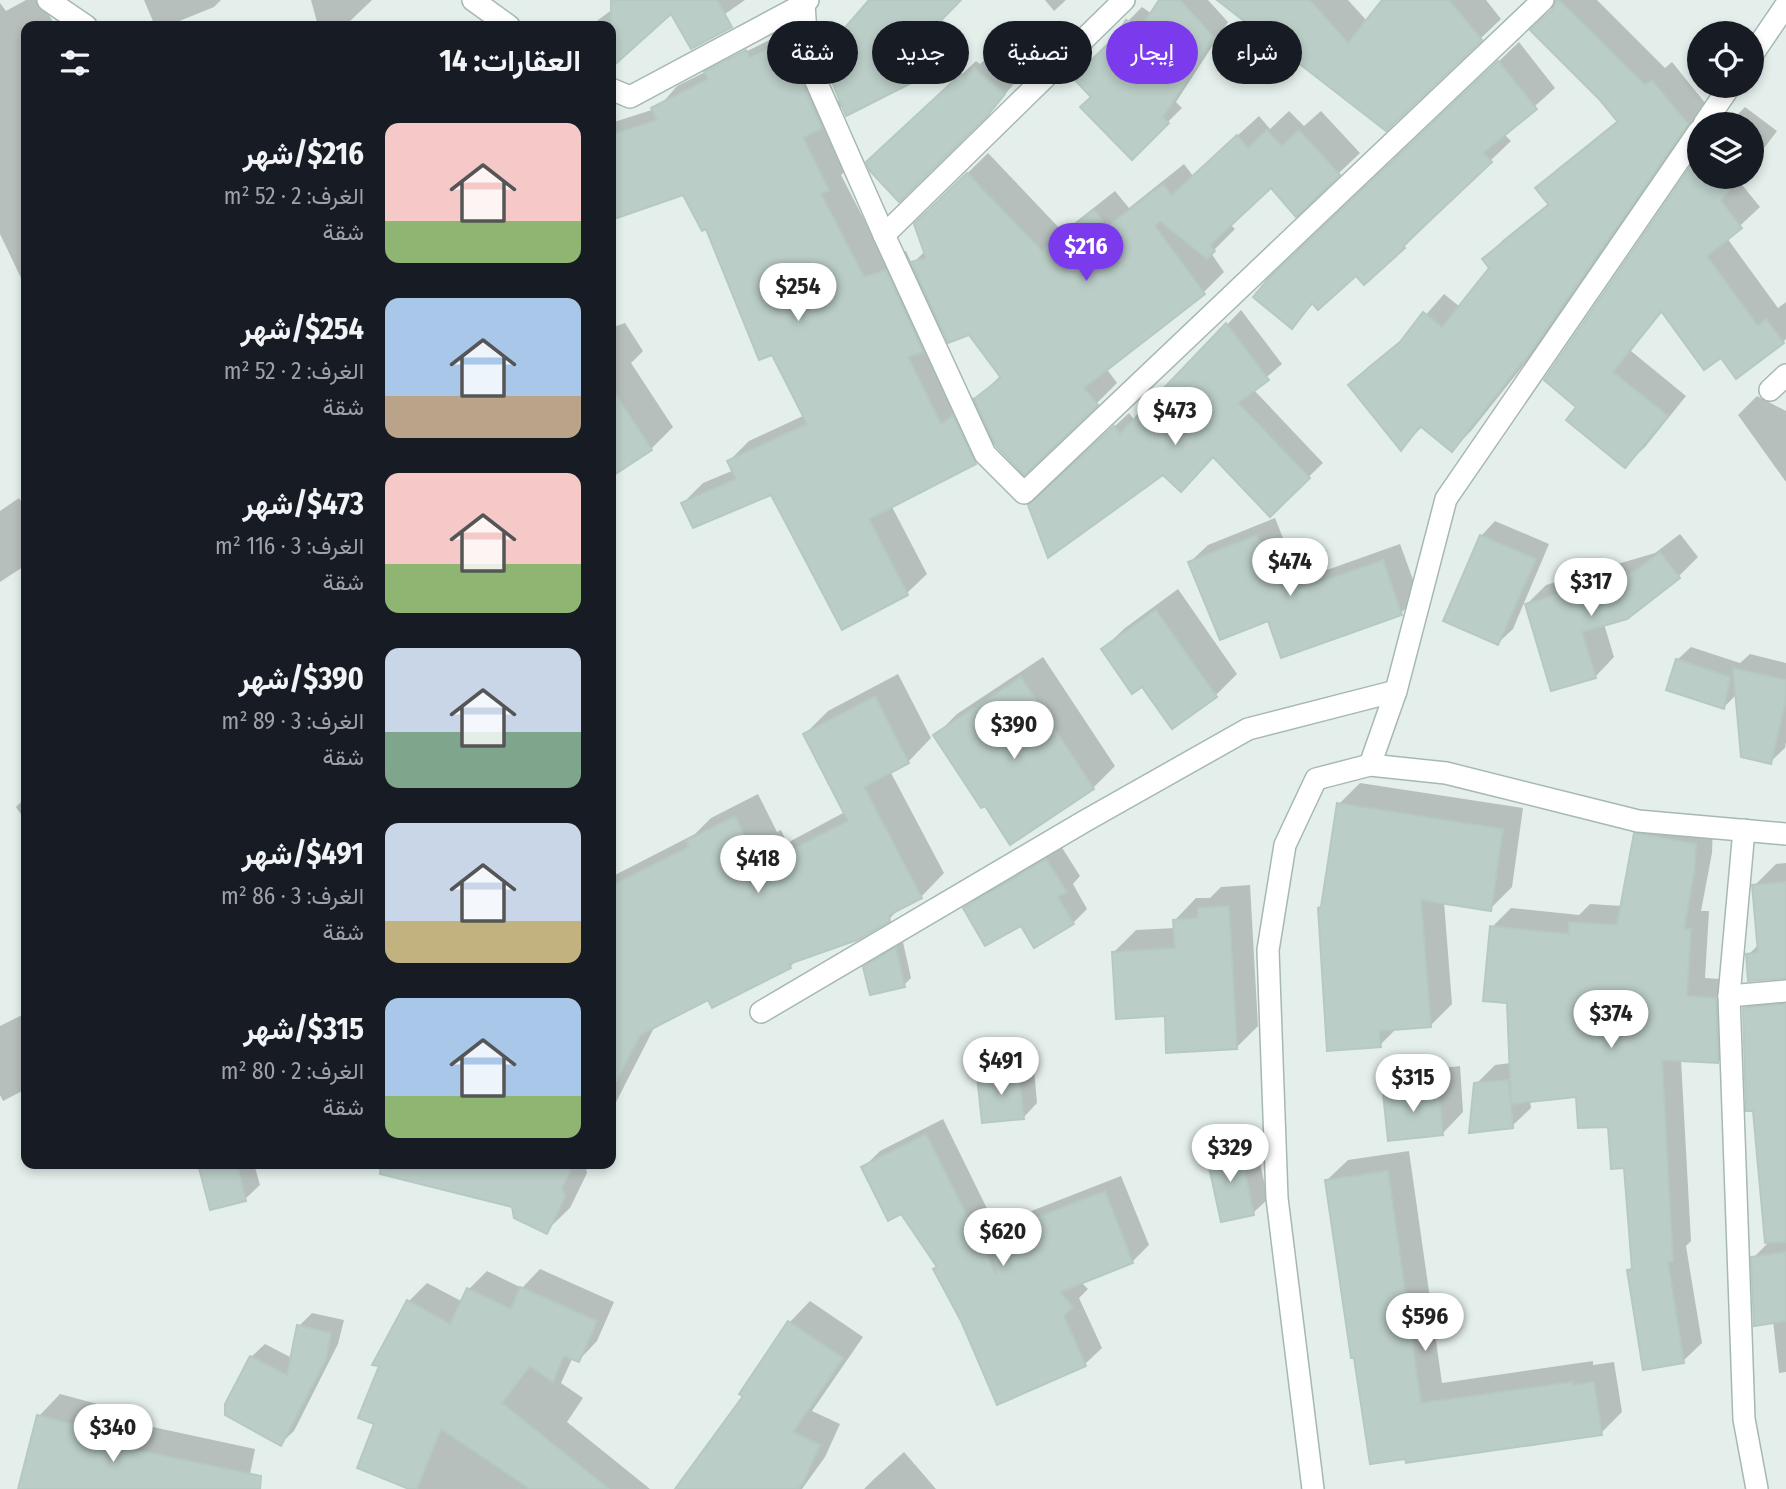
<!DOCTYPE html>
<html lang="ar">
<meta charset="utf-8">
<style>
body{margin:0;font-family:"Fira Sans Condensed",Vazirmatn,sans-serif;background:#242831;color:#f1f3f6;direction:rtl;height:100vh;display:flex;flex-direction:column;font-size:26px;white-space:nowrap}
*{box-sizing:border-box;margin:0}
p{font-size:23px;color:#9ea1a6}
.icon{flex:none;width:38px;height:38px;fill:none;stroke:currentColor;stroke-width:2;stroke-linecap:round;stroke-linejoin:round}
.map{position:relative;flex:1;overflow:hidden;direction:ltr}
.details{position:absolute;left:21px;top:21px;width:595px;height:1148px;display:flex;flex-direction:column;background:#171b24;border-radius:14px;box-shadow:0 4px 10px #0003;direction:rtl}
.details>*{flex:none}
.guide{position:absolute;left:637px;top:21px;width:665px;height:63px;direction:rtl;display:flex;gap:14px}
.fabs{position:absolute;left:1687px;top:21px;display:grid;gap:14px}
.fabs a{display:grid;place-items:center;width:77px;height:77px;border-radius:50%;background:#171b24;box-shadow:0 4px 10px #0003;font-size:35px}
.price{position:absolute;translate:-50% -60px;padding:0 16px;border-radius:24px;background:#fff;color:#222;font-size:23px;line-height:46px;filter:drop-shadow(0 2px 4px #0008)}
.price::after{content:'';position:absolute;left:50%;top:42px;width:21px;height:16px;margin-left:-10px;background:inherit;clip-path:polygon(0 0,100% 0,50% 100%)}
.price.current{background:#7c3aed;color:#fff}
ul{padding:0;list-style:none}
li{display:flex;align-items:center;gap:21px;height:175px;padding:0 35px}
li span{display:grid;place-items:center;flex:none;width:196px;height:140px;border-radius:14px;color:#555}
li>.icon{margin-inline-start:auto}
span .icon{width:84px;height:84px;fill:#fffc;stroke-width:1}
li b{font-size:30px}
h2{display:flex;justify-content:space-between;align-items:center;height:84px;padding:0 35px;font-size:30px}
.chip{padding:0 24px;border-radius:32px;background:#171b24;box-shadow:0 4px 10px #0003;font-size:24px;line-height:63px}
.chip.current{background:#7c3aed;color:#fff}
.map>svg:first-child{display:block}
</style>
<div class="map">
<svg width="1786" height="1489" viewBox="0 0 1786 1489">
<rect width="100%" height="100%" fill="#e4efeb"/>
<g fill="#0003" fill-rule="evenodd">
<path d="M26,0H41L55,26H26V275L21,278L0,234V3L6,11Z"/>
<path d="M144,0H221L214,7L167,26H155Z"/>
<path d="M311,0H372L348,23L336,26H318Z"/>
<path d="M625,0H745L688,40L672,12L611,65V26H590Z"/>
<path d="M871,0H959L940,19L967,43L948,62L847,114L843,105L825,123L847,169L841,175L884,258L906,251L912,264L925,251L916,224L988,153L1063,232L1115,191L1129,208L1184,164L1193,176L1259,116L1270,129L1289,111L1304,126L1321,111L1360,153L1296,214L1271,186L1230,224L1235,229L1211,253L1224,272L1204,292L1106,368L1117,383L1096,404L996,442L975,462L891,505L927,574L907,593L843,627L772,493L683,503L703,483L734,470L729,461L749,441L805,415L707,226L684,192L611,218V123L658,108L677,86L802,24L838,101L841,100ZM944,329L970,333L1001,375L975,401L973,397L962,406L930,343Z"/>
<path d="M1045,0H1066L1054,11Z"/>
<path d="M1163,0H1208L1228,22L1176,102L1182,108L1132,157L1093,96L1118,36L1128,21L1142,7L1152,14Z"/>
<path d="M1220,0H1348L1367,21L1384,0H1486L1501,19L1386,129Z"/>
<path d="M1559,0H1597L1665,68L1672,62L1706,104L1542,342L1471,431L1452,450L1423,426L1401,448L1350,385L1369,366L1410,333L1444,294L1460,307L1491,268L1484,259L1503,240L1549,203L1537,188L1556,170L1618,120L1555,8Z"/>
<path d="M1519,42L1555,88L1504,134L1511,141L1422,226L1424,227L1404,247L1356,273L1314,303L1292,326L1291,259Z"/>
<path d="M990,55L1018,79L1001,99L899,200L883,148L976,61L980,64Z"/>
<path d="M1745,107L1777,131L1752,164V124H1728Z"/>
<path d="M1699,157V177H1742L1739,181L1760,207L1727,238L1778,308L1786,302V339L1783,342L1722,355L1663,311L1631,351L1686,396L1645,447L1625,466L1579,407L1546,380Z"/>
<path d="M1241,310L1282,364L1253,389L1323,463L1270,514L1214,455L1163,473L1045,491L1129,413L1135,421Z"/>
<path d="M625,323L643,351L631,363L673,427L651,449L611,475V328Z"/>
<path d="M1757,396L1786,411V482L1738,415Z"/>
<path d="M19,498L26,509V565L0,582V511Z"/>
<path d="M1275,518L1293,563L1327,550L1307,577L1400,544L1419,596L1401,613L1269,618L1190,562L1208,545Z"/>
<path d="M1495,521L1549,544L1513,629L1498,643L1481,536Z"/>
<path d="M1680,534L1698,557L1679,576L1626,618L1604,624L1614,657L1595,677L1527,604L1546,585L1655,553Z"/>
<path d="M1178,589L1237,674L1216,695L1172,727L1143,685L1103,649L1125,628Z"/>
<path d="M1691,647L1740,663L1750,654L1786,663V742L1785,748L1770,762L1737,694L1724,707L1677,660Z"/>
<path d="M1043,657L1115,766L1093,788L1011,842L936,735L957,714Z"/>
<path d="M898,674L931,738L908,762L890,771L944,873L921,897L902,906L889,919L798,959L790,967L709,998L655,1026L611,1112V877L695,834L711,818L758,794L777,832L781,830L787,843L845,812L805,734L828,711Z"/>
<path d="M1360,783L1523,808L1512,887L1490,909L1444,902L1452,1004L1431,1025L1397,1028L1380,1045L1323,905L1339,804Z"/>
<path d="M26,797V822L16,807Z"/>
<path d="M1654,816L1713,825L1712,853L1701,911H1709L1705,978L1734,980L1736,1043L1718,1062L1681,1060L1691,1241L1686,1246L1702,1343L1683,1361L1629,1270L1633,1266L1626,1167L1610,1125L1578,1095L1530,1100L1531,1108L1512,1126L1476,1084L1495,1065L1511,1063L1509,1002L1492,927L1511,908L1579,915L1590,904L1622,906L1635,834Z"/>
<path d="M1061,846L1080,876L1073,884L1087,909L1073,923H1021L965,909L979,894Z"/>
<path d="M1786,863V977L1748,955L1759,944L1754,886L1776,864Z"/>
<path d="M1250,885L1258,1026L1236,1048L1166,1014L1114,952L1136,930L1175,928V920L1196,898H1210L1221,887Z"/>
<path d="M903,942L911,978L904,985L865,967L872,960Z"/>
<path d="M1786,985V1372L1779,1373L1773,1321L1753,1258L1770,1241L1744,1009L1766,987Z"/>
<path d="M26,1013V1089L3,1101L0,1095V1026Z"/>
<path d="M1033,1058L1037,1103L1023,1118L979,1076L993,1062Z"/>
<path d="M1460,1066L1463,1112L1442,1134L1385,1094L1406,1072Z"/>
<path d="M943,1119L998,1231L1011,1219L1121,1176L1149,1245L1132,1262L1081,1282L1088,1289L1079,1298L1102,1348L1085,1364L998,1402L938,1266L902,1212L863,1168L880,1151Z"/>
<path d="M1253,1132L1268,1199L1253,1213L1208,1153L1222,1139Z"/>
<path d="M1409,1151L1442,1383L1593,1361V1365L1614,1362L1622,1412L1601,1433L1406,1457L1326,1181L1348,1160Z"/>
<path d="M200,1164H254L260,1185L245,1199L211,1208Z"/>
<path d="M434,1164H585L587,1173L570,1208L546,1231L513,1206L428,1185Z"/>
<path d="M540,1269L614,1302L597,1341L579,1360L573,1357L561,1383L583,1398L567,1422L650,1489H414L376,1423L409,1301L427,1283L463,1302L469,1289L487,1271L522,1288Z"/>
<path d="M810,1301L863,1337L812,1411L840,1424L825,1457L802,1489H677L745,1396L790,1322Z"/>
<path d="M312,1313L344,1320L338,1344L294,1431L280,1444L251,1357L265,1344L292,1358L299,1326Z"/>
<path d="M60,1394L150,1418L148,1426L255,1449L247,1489H21L39,1416Z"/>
<path d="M904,1452L936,1489H864L873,1480Z"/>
</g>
<g fill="#bbcdc7" stroke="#b5c9c2" stroke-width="2">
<path d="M611,0H717L732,27L691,49L671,14L611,68Z"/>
<path d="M869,0H961L922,40L949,64L846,116L821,55Z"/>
<path d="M1159,0H1180L1214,37L1163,117L1169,123L1132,160L1080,107L1091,97L1073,78L1117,35L1126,20L1140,29Z"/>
<path d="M1217,0H1310L1348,43L1382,0H1449L1482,40L1386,131Z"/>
<path d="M1556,0H1559L1645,85L1652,80L1688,124L1523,363L1522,362L1452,452L1420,426L1401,451L1348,385L1400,342L1423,312L1442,327L1489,268L1482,259L1549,205L1535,188L1618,122L1600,100L1530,30L1552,10Z"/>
<path d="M782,42L822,128L803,138L829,190L821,194L864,277L886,270L923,352L908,357L941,424L953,415L976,464L869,519L908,595L842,630L771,495L693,528L681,503L736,479L727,461L807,424L772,355L759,360L706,229L702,231L683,195L611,220V135L657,120L651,108L708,79L704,72L746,50L750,58Z"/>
<path d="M1498,61L1537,109L1483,153L1492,162L1403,246L1405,248L1364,285L1356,276L1318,310L1312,303L1292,329L1253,297L1269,278Z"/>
<path d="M974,68L1005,94L987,116L899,202L870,171L866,162L961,74L965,78Z"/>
<path d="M1267,130L1282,146L1299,130L1340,175L1296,217L1271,188L1210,245L1215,251L1207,259L1160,221L1155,226L1205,294L1084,388L1098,405L1024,475L996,446L974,399L1001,378L969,335L948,343L911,262L926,258L914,224L967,173L1042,251L1094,210L1107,227L1163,184L1172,195L1237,135L1248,148Z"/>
<path d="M1699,154V177H1739L1721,201L1742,228L1707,256L1758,326L1766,319L1784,343L1736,379L1721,358L1704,370L1661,311L1613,372L1668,416L1625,468L1566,420L1576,407L1544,380Z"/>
<path d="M1226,323L1269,380L1238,403L1310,478L1270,517L1213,457L1181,492L1163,475L1048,558L1028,505L1114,426L1120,434Z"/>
<path d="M611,387L652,450L611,477Z"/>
<path d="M1257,535L1275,580L1314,565L1293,592L1383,560L1402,615L1281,658L1268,621L1220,640L1188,562Z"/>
<path d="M1480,535L1536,559L1498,645L1443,621Z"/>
<path d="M1660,552L1680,578L1627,619L1582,632L1596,678L1551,691L1525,604L1634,572Z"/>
<path d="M1156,610L1217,697L1172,729L1142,687L1132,694L1101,649Z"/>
<path d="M1676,659L1730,677L1724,709L1666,690Z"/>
<path d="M1733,668L1786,680V699L1771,764L1741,757Z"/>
<path d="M1021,677L1094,789L1010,845L985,806L981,808L933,735Z"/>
<path d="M875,696L909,763L864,787L922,898L889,915L890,921L857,940L789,964L791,968L712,1008L708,1000L640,1035L611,1092V886L689,847L686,841L735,816L753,854L757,852L764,864L848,821L803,734Z"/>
<path d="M1337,803L1503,829L1491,911L1421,900L1431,1027L1379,1031L1381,1047L1327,1051L1318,908L1321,907Z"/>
<path d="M1634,833L1696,844L1694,873L1684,929H1691L1687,996L1716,998L1718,1063L1662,1060L1673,1261L1668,1262L1684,1363L1643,1370L1627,1270L1632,1269L1624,1168L1611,1169L1608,1127L1578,1128L1576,1097L1511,1104L1513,1128L1469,1133L1474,1083L1508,1080L1511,1102L1507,1003L1483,1001L1490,926L1569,934V922L1617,925Z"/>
<path d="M1046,859L1067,892L1058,897L1074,924L1034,948L1021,926L985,946L963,908Z"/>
<path d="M1786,882V978L1748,981L1746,954L1758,953L1752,885Z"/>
<path d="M1229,906L1237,1049L1166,1053L1165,1016L1116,1019L1112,952L1175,948L1173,920L1198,918V908Z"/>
<path d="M896,947L905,987L870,995L863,967Z"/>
<path d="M1786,1004V1242L1765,1243L1753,1111H1746L1743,1008Z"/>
<path d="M1019,1071L1024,1119L982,1123L977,1076Z"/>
<path d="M1438,1087L1443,1135L1388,1141L1383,1093Z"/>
<path d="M926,1134L996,1274L992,1235L1105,1191L1133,1263L1060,1292L1073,1307L1064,1316L1086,1366L997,1405L961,1321L933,1269L937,1267L901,1214L888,1221L861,1167Z"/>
<path d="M1239,1146L1254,1215L1221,1222L1206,1153Z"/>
<path d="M198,1164H237L246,1201L210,1210Z"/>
<path d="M381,1164H574L562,1187L565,1197L547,1234L514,1218L512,1207L380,1174Z"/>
<path d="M1388,1171L1421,1403L1572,1382L1573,1385L1594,1382L1602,1435L1406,1463L1405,1459L1370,1464L1354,1358H1351L1325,1180Z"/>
<path d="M1786,1252V1321L1754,1326L1751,1257Z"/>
<path d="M520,1287L597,1321L579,1362L564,1356L553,1382L530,1366L502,1403L609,1489H530L441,1429L417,1489H409L357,1468L374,1424L358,1418L379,1366L372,1365L407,1300L450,1324L467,1288L511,1309Z"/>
<path d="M788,1321L843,1358L793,1432L820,1445L804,1481L798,1489H675L743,1396L739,1394Z"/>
<path d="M297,1325L331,1333L326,1359L281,1446L225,1415V1404L250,1356L287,1375Z"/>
<path d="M37,1415L129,1439L127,1448L261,1476L260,1489H18Z"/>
</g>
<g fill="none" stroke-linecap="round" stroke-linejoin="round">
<g stroke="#a6b8b3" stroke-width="24">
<g id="street">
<path d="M48,0L86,26"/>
<path d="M473,0L509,26"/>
<path d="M804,4L808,63L884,235L1124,0"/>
<path d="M1752,55L1786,5"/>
<path d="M611,89L630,97L804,4L808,0"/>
<path d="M1704,124L1730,86"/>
<path d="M884,235L985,454L1024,493L1543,0"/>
<path d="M1770,390L1786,375"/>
<path d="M1370,765L1396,691L1446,499L1699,131"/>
<path d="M1744,830L1729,996L1744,1419L1757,1489"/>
<path d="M1729,996L1786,991"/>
<path d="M761,1012L1085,821L1248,729L1396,691"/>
<path d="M1313,1489L1277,1198L1268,950L1285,845L1316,779L1370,765L1446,773L1638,821L1786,834"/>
</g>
</g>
<use href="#street" stroke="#fff" stroke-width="21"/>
</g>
</svg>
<div class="fabs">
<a><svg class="icon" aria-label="locate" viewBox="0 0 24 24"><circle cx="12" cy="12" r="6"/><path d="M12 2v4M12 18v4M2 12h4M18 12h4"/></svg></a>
<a><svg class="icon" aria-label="layers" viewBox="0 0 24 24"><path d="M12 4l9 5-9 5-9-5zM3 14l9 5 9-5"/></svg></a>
</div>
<b class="price current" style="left:1086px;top:283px">$216</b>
<b class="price" style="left:798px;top:323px">$254</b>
<b class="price" style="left:1175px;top:447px">$473</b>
<b class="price" style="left:1290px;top:598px">$474</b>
<b class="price" style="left:1591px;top:618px">$317</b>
<b class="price" style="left:1014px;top:761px">$390</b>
<b class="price" style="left:758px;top:895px">$418</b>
<b class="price" style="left:1611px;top:1050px">$374</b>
<b class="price" style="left:1001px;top:1097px">$491</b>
<b class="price" style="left:1413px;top:1114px">$315</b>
<b class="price" style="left:1230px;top:1184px">$329</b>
<b class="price" style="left:1003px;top:1268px">$620</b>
<b class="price" style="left:1425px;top:1353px">$596</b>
<b class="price" style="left:113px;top:1464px">$340</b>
<div class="guide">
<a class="chip">شراء</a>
<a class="chip current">إيجار</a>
<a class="chip">تصفية</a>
<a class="chip">جديد</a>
<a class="chip">شقة</a>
</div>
<section class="details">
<h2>العقارات: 14<svg class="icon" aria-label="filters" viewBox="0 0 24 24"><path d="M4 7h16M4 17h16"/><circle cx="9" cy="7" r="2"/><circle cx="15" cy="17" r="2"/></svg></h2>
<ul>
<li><span style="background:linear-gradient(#f6c9c9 70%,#8fb573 0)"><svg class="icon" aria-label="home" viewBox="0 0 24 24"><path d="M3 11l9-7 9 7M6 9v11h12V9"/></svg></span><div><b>$216/شهر</b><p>الغرف: 2 · 52 m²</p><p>شقة</p></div></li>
<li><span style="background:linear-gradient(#a9c7e8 70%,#b9a48a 0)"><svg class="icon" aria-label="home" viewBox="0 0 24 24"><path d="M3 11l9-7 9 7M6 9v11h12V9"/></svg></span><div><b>$254/شهر</b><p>الغرف: 2 · 52 m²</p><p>شقة</p></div></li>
<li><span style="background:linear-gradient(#f6c9c9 65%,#8fb573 0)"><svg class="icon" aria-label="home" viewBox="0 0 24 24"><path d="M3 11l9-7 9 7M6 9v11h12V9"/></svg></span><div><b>$473/شهر</b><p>الغرف: 3 · 116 m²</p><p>شقة</p></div></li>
<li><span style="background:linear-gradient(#c9d6e8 60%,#7fa58c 0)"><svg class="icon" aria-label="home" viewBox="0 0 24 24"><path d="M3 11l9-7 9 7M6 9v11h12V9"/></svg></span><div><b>$390/شهر</b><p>الغرف: 3 · 89 m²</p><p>شقة</p></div></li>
<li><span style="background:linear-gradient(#c9d6e8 70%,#c2b280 0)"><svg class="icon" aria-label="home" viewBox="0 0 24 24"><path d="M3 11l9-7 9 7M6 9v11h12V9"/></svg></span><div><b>$491/شهر</b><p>الغرف: 3 · 86 m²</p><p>شقة</p></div></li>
<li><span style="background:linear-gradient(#a9c7e8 70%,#8fb573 0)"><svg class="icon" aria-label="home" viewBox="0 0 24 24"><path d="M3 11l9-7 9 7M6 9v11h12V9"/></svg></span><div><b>$315/شهر</b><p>الغرف: 2 · 80 m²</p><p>شقة</p></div></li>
</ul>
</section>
</div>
